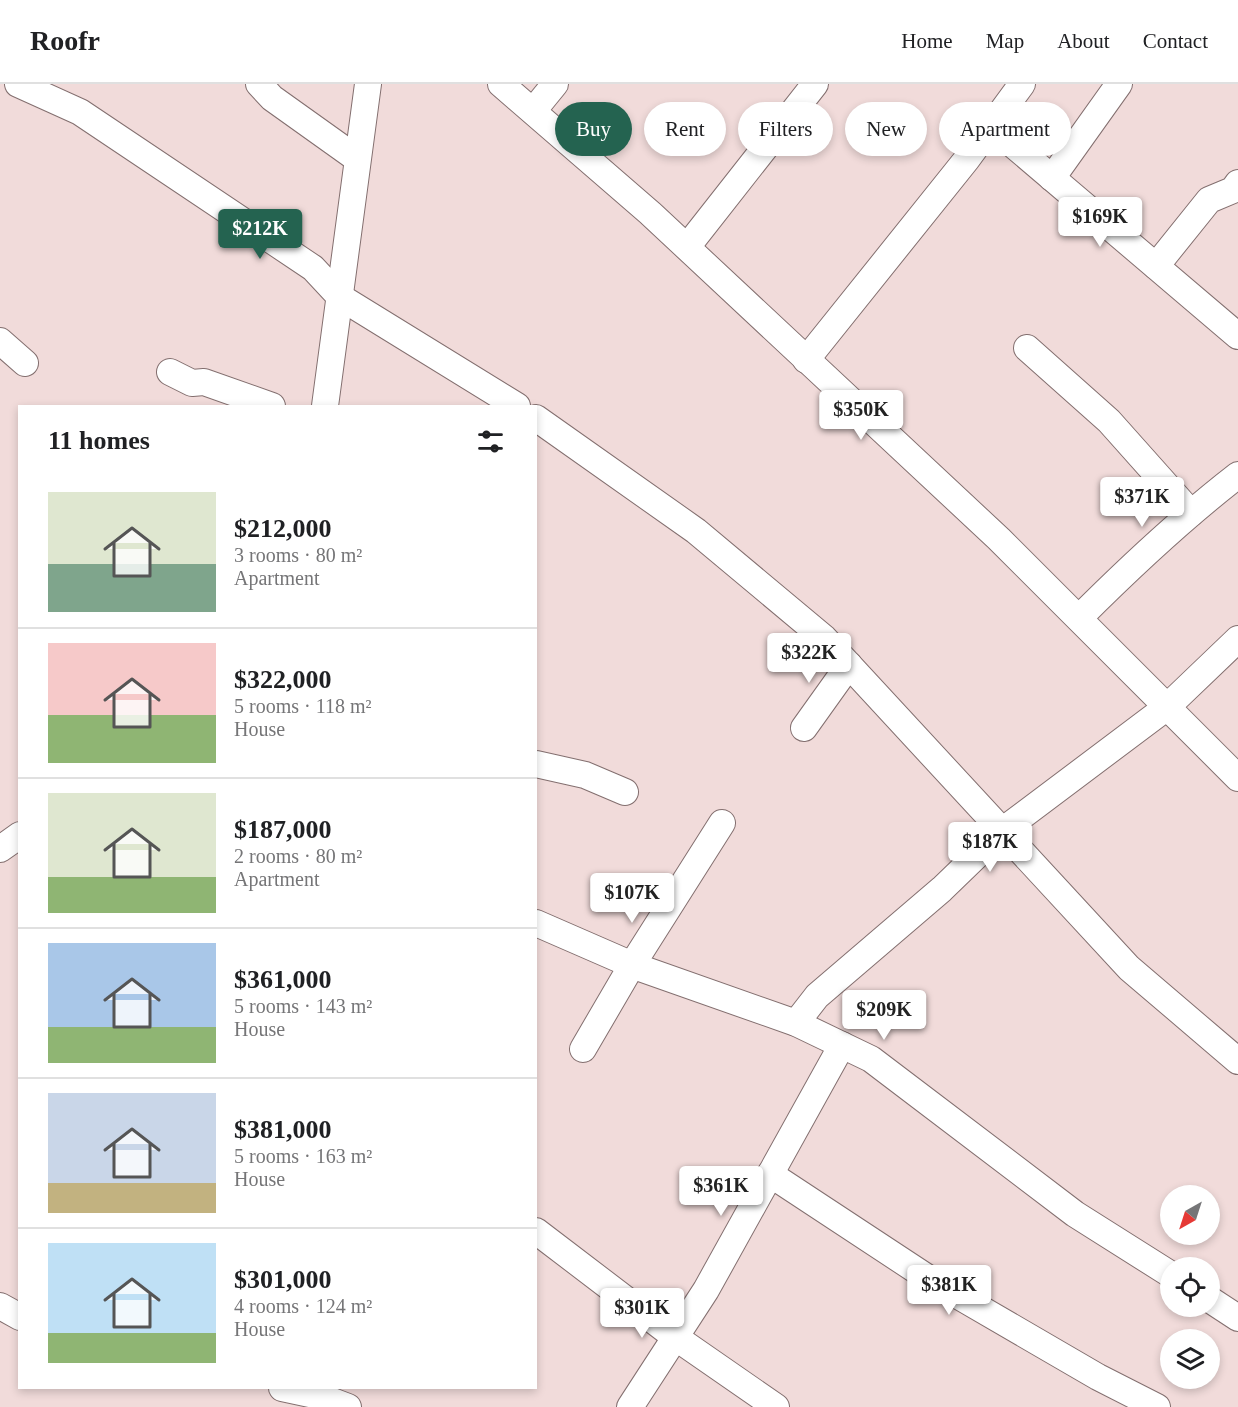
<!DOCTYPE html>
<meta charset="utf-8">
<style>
body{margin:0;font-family:"Times New Roman",serif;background:#f2f2f2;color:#202124;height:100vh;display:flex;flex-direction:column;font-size:22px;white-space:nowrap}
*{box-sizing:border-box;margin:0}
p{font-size:20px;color:#757577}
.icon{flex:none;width:33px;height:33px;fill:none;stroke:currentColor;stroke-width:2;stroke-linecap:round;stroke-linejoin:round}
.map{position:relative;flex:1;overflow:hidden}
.sheet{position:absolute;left:18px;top:321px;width:519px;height:984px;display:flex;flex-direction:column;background:#fff;border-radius:0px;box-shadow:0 3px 9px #0003}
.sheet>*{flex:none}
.banner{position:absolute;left:555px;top:18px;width:570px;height:54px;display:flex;gap:12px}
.needle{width:39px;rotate:219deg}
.tools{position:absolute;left:1160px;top:1101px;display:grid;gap:12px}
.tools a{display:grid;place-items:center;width:60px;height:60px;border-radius:50%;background:#fff;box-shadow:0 3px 9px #0003;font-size:30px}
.price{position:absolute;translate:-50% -51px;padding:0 14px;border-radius:6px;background:#fff;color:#222;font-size:20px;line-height:39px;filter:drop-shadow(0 2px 3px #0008)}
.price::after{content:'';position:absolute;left:50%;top:36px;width:18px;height:14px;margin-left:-9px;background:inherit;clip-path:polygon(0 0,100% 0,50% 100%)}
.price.on{background:#246350;color:#fff}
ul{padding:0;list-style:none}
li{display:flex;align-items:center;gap:18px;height:150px;padding:0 30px}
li+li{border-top:2px solid #e0e0e0}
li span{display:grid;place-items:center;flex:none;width:168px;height:120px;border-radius:0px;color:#555}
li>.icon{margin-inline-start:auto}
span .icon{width:72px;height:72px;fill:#fffc;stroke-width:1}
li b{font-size:26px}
h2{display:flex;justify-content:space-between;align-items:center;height:72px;padding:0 30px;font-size:26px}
.tag{padding:0 21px;border-radius:27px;background:#fff;box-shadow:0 3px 9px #0003;font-size:21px;line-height:54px}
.tag.on{background:#246350;color:#fff}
header{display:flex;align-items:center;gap:36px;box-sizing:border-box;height:84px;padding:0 30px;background:#fff;border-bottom:2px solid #e0e0e0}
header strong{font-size:28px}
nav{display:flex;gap:33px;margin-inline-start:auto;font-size:21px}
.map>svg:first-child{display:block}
</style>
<header>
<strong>Roofr</strong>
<nav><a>Home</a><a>Map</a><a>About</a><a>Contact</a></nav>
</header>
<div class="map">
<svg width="1238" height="1323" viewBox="0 0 1238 1323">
<rect width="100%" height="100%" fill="#f1dbda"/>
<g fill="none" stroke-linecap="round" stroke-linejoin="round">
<g stroke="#836f6f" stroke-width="28">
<g id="minor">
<path d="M18,0L80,28L313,184L340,213L517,322"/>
<path d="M259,0L272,14L356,74"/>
<path d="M501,0L650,129L999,455L1238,694"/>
<path d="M533,27L555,0"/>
<path d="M991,42L1238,252"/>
<path d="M1052,94L1119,0"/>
<path d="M687,163L815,0"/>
<path d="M1156,182L1209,116L1233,106L1238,99"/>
<path d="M0,257L25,279"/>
<path d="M1027,264L1109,337L1191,429"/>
<path d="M806,276L967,75L1022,0"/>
<path d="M170,288L192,299L204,298L272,322"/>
<path d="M325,322L368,0"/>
<path d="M536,334L696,447L824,554L1129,884L1238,977"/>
<path d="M1079,534C1129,484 1181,435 1238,391"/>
<path d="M804,644L849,581"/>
<path d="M536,680L585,691L625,708"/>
<path d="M0,765L20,751"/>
<path d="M536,839L637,883L796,939L871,975L1075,1130L1170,1190"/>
<path d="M796,939L817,912L942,805L1002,747L1167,623L1238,555"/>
<path d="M583,965L632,881L722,739"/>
<path d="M770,1090L931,1196L1098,1293L1157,1323"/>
<path d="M536,1147L675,1253L776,1323"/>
<path d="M1209,1215L1238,1234"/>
<path d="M0,1222L20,1233"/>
<path d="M282,1304L319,1312L348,1323"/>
<path d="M630,1323L706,1206L842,961"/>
</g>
</g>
<use href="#minor" stroke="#fff" stroke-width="26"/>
</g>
</svg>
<div class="tools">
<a><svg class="needle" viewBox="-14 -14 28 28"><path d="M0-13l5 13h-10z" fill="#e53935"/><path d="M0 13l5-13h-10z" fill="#757577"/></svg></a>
<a><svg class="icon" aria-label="locate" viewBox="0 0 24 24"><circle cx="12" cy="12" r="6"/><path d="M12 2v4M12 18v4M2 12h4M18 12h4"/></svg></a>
<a><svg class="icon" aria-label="layers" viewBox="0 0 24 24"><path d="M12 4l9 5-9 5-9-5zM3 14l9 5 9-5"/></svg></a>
</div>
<b class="price" style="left:1100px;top:164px">$169K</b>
<b class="price on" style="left:260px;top:176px">$212K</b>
<b class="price" style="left:861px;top:357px">$350K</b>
<b class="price" style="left:1142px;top:444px">$371K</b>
<b class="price" style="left:809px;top:600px">$322K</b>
<b class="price" style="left:990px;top:789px">$187K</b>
<b class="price" style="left:632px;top:840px">$107K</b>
<b class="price" style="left:884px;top:957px">$209K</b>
<b class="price" style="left:721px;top:1133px">$361K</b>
<b class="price" style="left:949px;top:1232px">$381K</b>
<b class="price" style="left:642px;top:1255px">$301K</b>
<div class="banner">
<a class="tag on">Buy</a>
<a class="tag">Rent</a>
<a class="tag">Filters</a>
<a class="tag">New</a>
<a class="tag">Apartment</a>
</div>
<section class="sheet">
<h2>11 homes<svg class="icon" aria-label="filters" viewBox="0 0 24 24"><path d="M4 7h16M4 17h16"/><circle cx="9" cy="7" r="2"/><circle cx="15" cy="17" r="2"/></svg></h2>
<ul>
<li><span style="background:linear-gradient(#dfe7d0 60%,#7fa58c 0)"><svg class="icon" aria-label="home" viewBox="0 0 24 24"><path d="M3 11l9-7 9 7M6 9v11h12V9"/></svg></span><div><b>$212,000</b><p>3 rooms · 80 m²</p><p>Apartment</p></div></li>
<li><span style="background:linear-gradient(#f6c9c9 60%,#8fb573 0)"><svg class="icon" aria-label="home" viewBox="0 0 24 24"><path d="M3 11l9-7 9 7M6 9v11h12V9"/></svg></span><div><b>$322,000</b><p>5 rooms · 118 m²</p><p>House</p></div></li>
<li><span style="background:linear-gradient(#dfe7d0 70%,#8fb573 0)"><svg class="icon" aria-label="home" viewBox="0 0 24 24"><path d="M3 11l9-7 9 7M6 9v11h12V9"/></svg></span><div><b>$187,000</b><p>2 rooms · 80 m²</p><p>Apartment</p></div></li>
<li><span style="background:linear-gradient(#a9c7e8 70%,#8fb573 0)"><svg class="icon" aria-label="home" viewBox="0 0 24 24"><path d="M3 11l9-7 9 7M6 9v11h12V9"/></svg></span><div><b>$361,000</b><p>5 rooms · 143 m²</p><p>House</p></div></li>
<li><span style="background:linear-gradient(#c9d6e8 75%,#c2b280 0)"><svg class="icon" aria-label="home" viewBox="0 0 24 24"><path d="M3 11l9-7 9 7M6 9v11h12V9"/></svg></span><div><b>$381,000</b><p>5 rooms · 163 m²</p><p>House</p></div></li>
<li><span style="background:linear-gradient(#bfe0f5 75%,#8fb573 0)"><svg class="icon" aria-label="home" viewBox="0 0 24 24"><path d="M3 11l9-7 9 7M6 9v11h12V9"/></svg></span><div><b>$301,000</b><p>4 rooms · 124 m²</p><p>House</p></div></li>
</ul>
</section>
</div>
